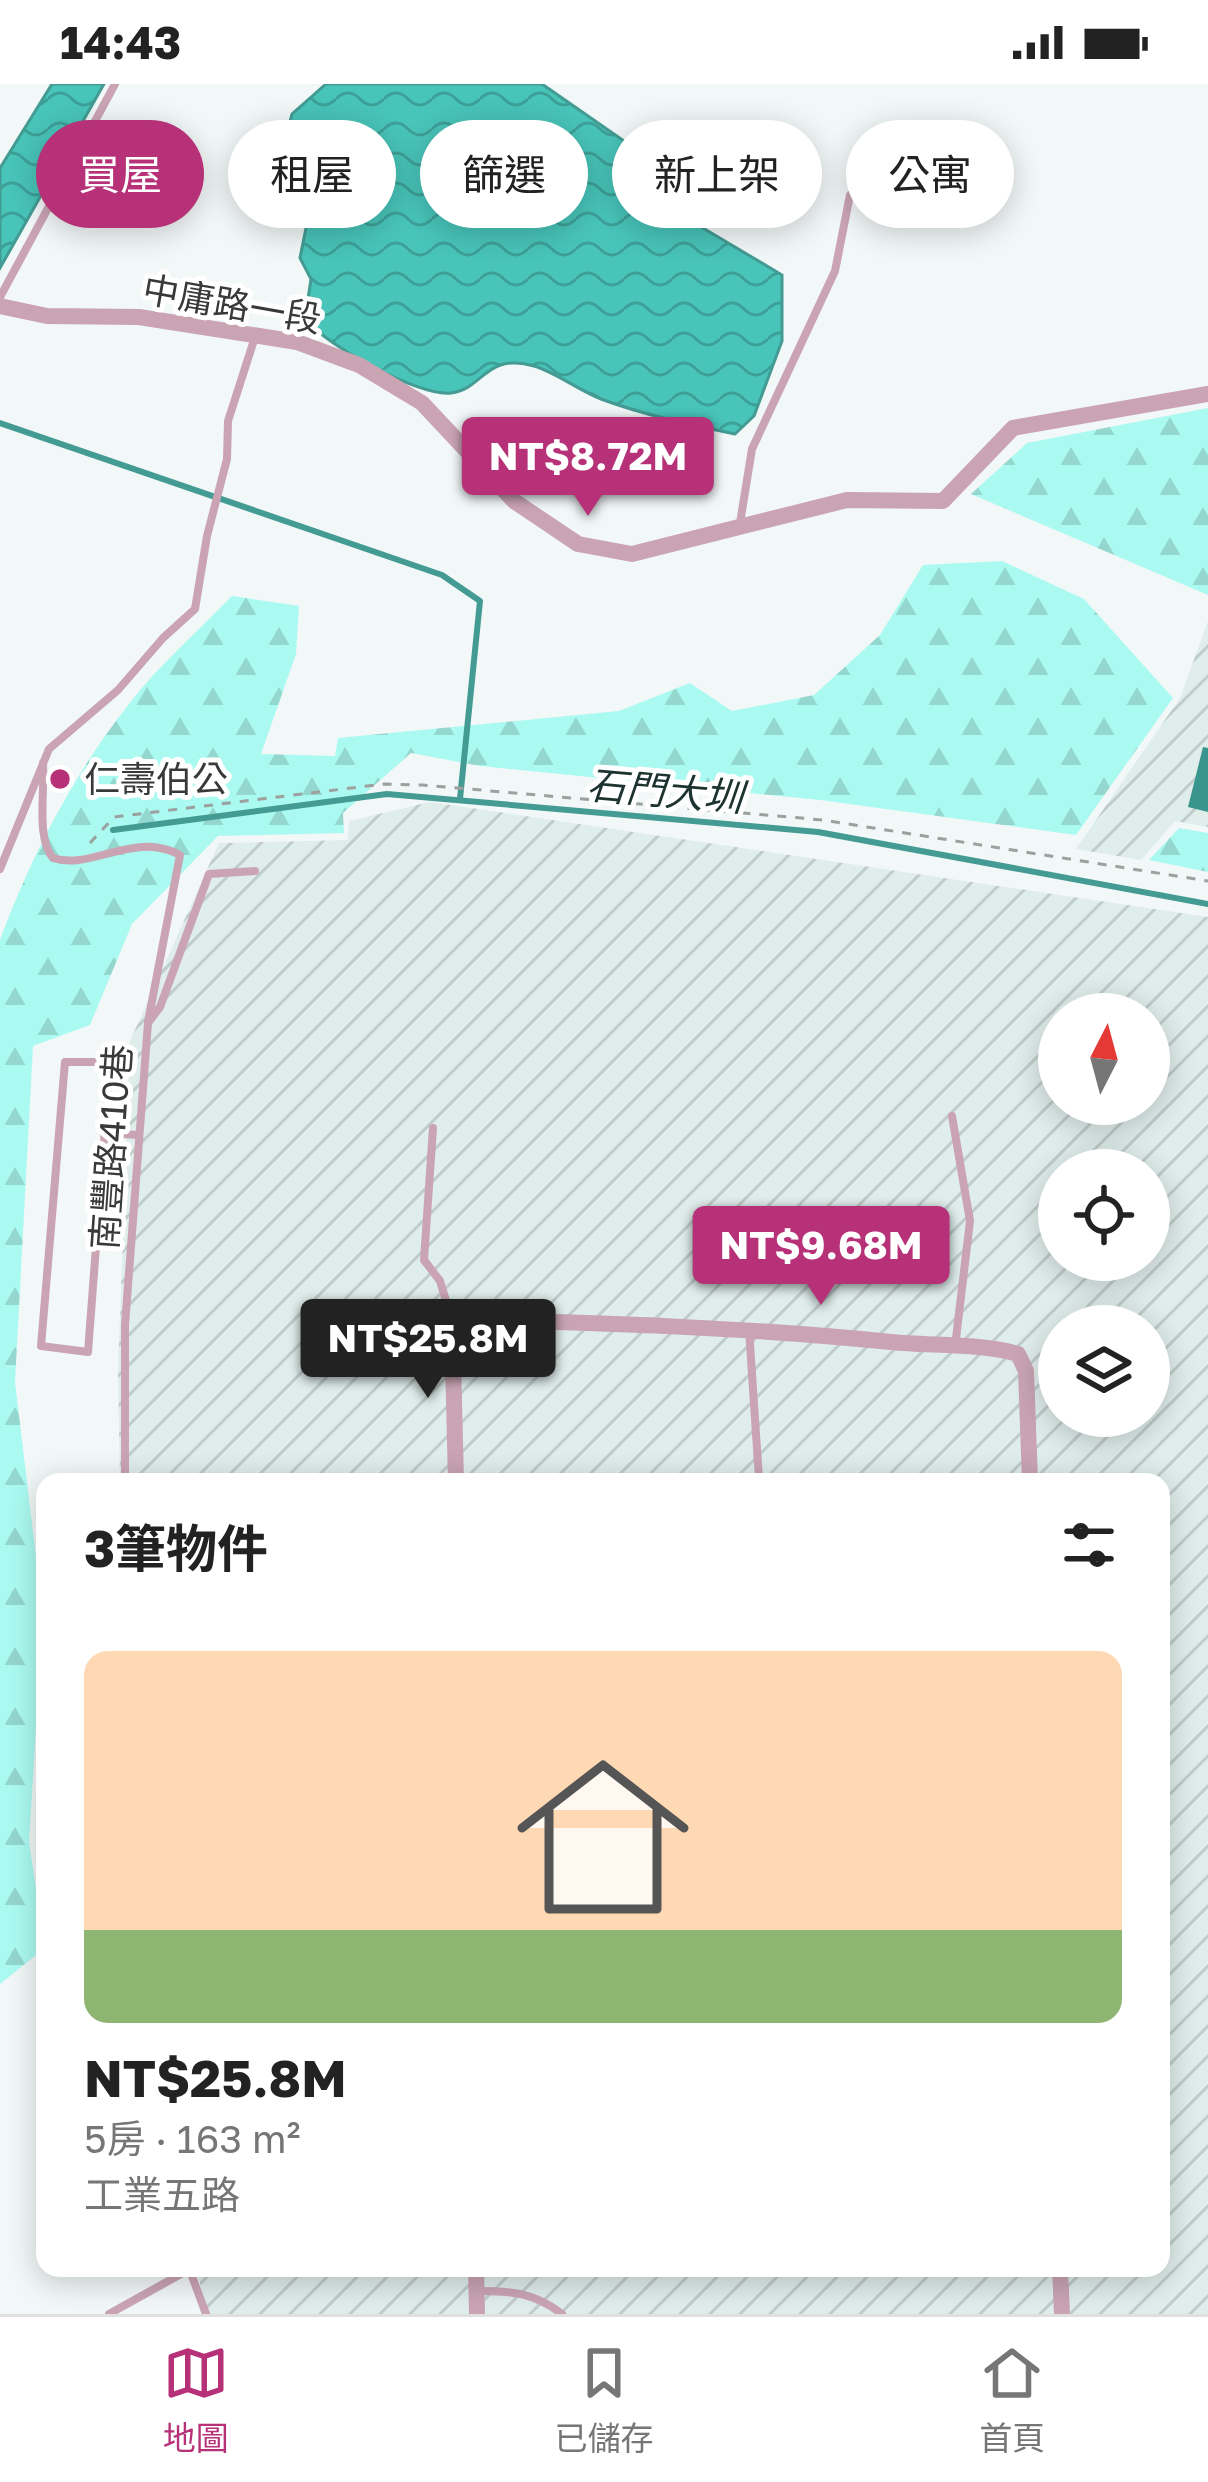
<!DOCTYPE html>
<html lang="zh-TW">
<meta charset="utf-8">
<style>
body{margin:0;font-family:"Golos Text","Noto Sans TC",sans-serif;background:#f2f2f2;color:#222;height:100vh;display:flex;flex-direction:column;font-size:45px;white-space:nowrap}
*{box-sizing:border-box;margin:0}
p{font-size:39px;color:#767676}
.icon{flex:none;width:66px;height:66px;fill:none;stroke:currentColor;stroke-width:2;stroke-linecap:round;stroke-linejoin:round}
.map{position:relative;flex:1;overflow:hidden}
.details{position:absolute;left:36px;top:1389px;width:1134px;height:804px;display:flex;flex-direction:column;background:#fff;border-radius:24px;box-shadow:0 6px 30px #0003}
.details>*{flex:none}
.hud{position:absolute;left:36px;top:36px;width:1137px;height:108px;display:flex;gap:24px}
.needle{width:78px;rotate:6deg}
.controls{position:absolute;left:1038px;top:909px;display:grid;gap:24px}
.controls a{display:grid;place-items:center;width:132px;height:132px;border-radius:50%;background:#fff;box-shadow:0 6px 30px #0003;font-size:60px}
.price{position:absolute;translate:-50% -102px;padding:0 27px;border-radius:12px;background:#b63177;color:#fff;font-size:39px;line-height:78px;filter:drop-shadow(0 3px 6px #0008)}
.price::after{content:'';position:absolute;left:50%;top:72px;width:36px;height:27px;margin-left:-18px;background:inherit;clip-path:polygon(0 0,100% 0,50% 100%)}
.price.on{background:#222;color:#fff}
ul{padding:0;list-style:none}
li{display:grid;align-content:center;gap:24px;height:636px;padding:0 48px}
li span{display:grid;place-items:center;height:372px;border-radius:24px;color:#555}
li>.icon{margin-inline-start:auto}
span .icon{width:216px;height:216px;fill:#fffc;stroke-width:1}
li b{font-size:51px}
h2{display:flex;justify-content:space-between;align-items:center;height:144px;padding:0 48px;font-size:51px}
.chip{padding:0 42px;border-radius:54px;background:#fff;box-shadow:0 6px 30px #0003;font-size:42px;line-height:108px}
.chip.on{background:#b63177;color:#fff}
.status{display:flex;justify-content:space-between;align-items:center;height:84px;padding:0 60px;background:#fff;direction:ltr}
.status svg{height:33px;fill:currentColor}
.tab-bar{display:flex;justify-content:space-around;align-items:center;height:168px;border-top:3px solid #e0e0e0;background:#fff;font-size:33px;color:#767676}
.tab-bar a{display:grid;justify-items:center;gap:6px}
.tab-bar .on{color:#b63177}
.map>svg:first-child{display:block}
</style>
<div class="status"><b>14:43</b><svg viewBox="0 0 49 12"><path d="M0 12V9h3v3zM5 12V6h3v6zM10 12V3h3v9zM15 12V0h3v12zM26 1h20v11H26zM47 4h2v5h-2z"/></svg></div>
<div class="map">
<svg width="1208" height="2230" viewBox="0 0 1208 2230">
<defs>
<pattern id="industrial-furrows" width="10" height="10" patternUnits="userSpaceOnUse" patternTransform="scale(3)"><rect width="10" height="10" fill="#dfedeb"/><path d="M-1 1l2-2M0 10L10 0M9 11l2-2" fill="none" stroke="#c0ccca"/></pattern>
<pattern id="forest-firs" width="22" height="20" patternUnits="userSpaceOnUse" patternTransform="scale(3)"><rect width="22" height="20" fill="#abfaf1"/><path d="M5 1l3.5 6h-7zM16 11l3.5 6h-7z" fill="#94d7cf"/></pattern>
<pattern id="water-waves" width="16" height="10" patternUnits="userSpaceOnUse" patternTransform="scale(3)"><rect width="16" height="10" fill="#48c4b9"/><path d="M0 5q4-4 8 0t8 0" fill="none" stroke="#3da097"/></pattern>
</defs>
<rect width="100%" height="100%" fill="#f2f7f7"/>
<g fill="url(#industrial-furrows)" fill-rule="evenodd">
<path d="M1208,537V743L1175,737L1141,776L1076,765L1180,614Z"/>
<path d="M430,718L1208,833V2230H206L197,2184H1161V1398H120L118,1289L130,957L219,759L348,756L349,737ZM1059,930H1149V1020H1059ZM1059,1086H1149V1176H1059ZM1059,1242H1149V1332H1059Z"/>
</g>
<g fill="url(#forest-firs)">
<path d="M1208,324V511L971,410L1027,359Z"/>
<path d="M1002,477L1084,515L1173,614L1076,751L820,716L480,682L411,669L343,729L344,749L218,752L132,840L90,941L33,962L15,1298L43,1531L29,1758L45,1864L0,1900V856C30,774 74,689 129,620C159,581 198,547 232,512L299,522L296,570L261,670L335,672L338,654L619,627L690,599L732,627L814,611L880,551L923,481Z"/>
<path d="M1179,744L1208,749V788L1149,776Z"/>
</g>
<g fill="url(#water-waves)" stroke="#439b93" stroke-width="3">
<path d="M52,0H104L0,184V84Z"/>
<path d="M326,0H542L631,62L639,106L782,191V257L754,332L735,350C690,341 644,331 601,315C578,306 557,289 534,282C485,268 484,305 451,309C418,313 325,260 305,235L311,195L300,174L315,99L285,58L292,30Z"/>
</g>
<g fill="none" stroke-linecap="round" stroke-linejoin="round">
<g stroke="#439b93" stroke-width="6">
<path d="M0,339L442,491L480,517L460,715"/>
<path d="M113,746L387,710L818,748L1208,820"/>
</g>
</g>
<path fill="#39958d" d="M1203,663L1208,664V728L1188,723Z"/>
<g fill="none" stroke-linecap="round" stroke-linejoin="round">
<path stroke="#9ca09f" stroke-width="3" stroke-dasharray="9 9" stroke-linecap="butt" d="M90,759L114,733L384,700L423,701L823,736L1208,797"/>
<g stroke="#caa4b3" stroke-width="8">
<path d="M0,213L115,0"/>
<path d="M740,439L752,365L835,187L850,111L858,105"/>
<path d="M43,679C45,707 36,755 53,774C91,787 134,746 180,771L148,938"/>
<path d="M0,785L49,665L118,606L163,554L195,525L207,452L227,375L228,337L255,253"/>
<path d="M65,978H110L88,1268L41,1262Z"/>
<path d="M952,1032L970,1137L955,1263"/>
<path d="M433,1044L424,1176L440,1197L451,1233"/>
<path d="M106,1049L138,1051"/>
<path d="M125,1398V1241L148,939L160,923L209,790L255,787"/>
<path d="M717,1398L759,1395L749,1245"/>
<path d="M189,2184L206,2230"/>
<path d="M479,2207C512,2207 535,2209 562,2230"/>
<path d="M109,2230L190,2185"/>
</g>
<g stroke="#caa4b3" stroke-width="16">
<path d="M0,222L47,232L139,233L297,258L359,281L422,319L514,417L578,460L632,470L847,416L943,417L1013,344L1208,310"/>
<path d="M456,1398L452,1235C599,1239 744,1243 891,1258C930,1262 983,1259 1018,1270L1026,1287L1030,1398"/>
<path d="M476,2184L477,2230"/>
<path d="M1060,2184L1062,2230"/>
</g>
</g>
<circle fill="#b63177" stroke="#fff" stroke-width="4.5" cx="60" cy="695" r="12"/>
<g text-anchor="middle" stroke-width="10" stroke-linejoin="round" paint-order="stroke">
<g font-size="36" fill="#383a39" stroke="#fff">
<text transform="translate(232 220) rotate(10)" y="13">中庸路一段</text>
<text transform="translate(111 1063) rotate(-86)" y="13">南豐路410巷</text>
</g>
<g font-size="36" fill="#383a39" stroke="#fff" text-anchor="start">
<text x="84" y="708">仁壽伯公</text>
</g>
<g font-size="39" font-style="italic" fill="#1d3330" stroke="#fff">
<text transform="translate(665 707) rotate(5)" y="14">石門大圳</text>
</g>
</g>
</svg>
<div class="controls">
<a><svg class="needle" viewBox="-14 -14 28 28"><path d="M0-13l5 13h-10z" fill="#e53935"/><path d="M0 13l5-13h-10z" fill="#767676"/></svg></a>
<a><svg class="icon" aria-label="locate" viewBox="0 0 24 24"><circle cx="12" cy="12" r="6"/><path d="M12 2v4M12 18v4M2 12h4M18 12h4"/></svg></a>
<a><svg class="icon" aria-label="layers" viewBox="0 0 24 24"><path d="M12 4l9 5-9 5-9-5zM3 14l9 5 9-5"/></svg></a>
</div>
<b class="price" style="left:588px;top:435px">NT$8.72M</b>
<b class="price" style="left:821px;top:1224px">NT$9.68M</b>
<b class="price on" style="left:428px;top:1317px">NT$25.8M</b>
<div class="hud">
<a class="chip on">買屋</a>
<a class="chip">租屋</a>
<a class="chip">篩選</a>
<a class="chip">新上架</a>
<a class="chip">公寓</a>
</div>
<section class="details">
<h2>3筆物件<svg class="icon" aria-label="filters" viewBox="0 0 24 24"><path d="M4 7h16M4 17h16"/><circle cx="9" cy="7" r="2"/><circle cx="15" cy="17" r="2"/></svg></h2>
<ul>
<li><span style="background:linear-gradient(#ffd9b3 75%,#8fb573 0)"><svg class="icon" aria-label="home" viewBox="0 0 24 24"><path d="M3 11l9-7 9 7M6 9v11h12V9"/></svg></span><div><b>NT$25.8M</b><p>5房 · 163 m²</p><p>工業五路</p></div></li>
</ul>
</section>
</div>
<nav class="tab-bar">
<a class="on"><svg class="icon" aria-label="map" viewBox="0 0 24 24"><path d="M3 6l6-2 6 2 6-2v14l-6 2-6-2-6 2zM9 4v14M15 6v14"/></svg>地圖</a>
<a><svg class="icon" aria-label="saved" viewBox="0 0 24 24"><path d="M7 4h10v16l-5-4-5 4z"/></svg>已儲存</a>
<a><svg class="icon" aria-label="home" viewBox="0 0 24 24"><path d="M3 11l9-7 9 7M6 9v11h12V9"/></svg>首頁</a>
</nav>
